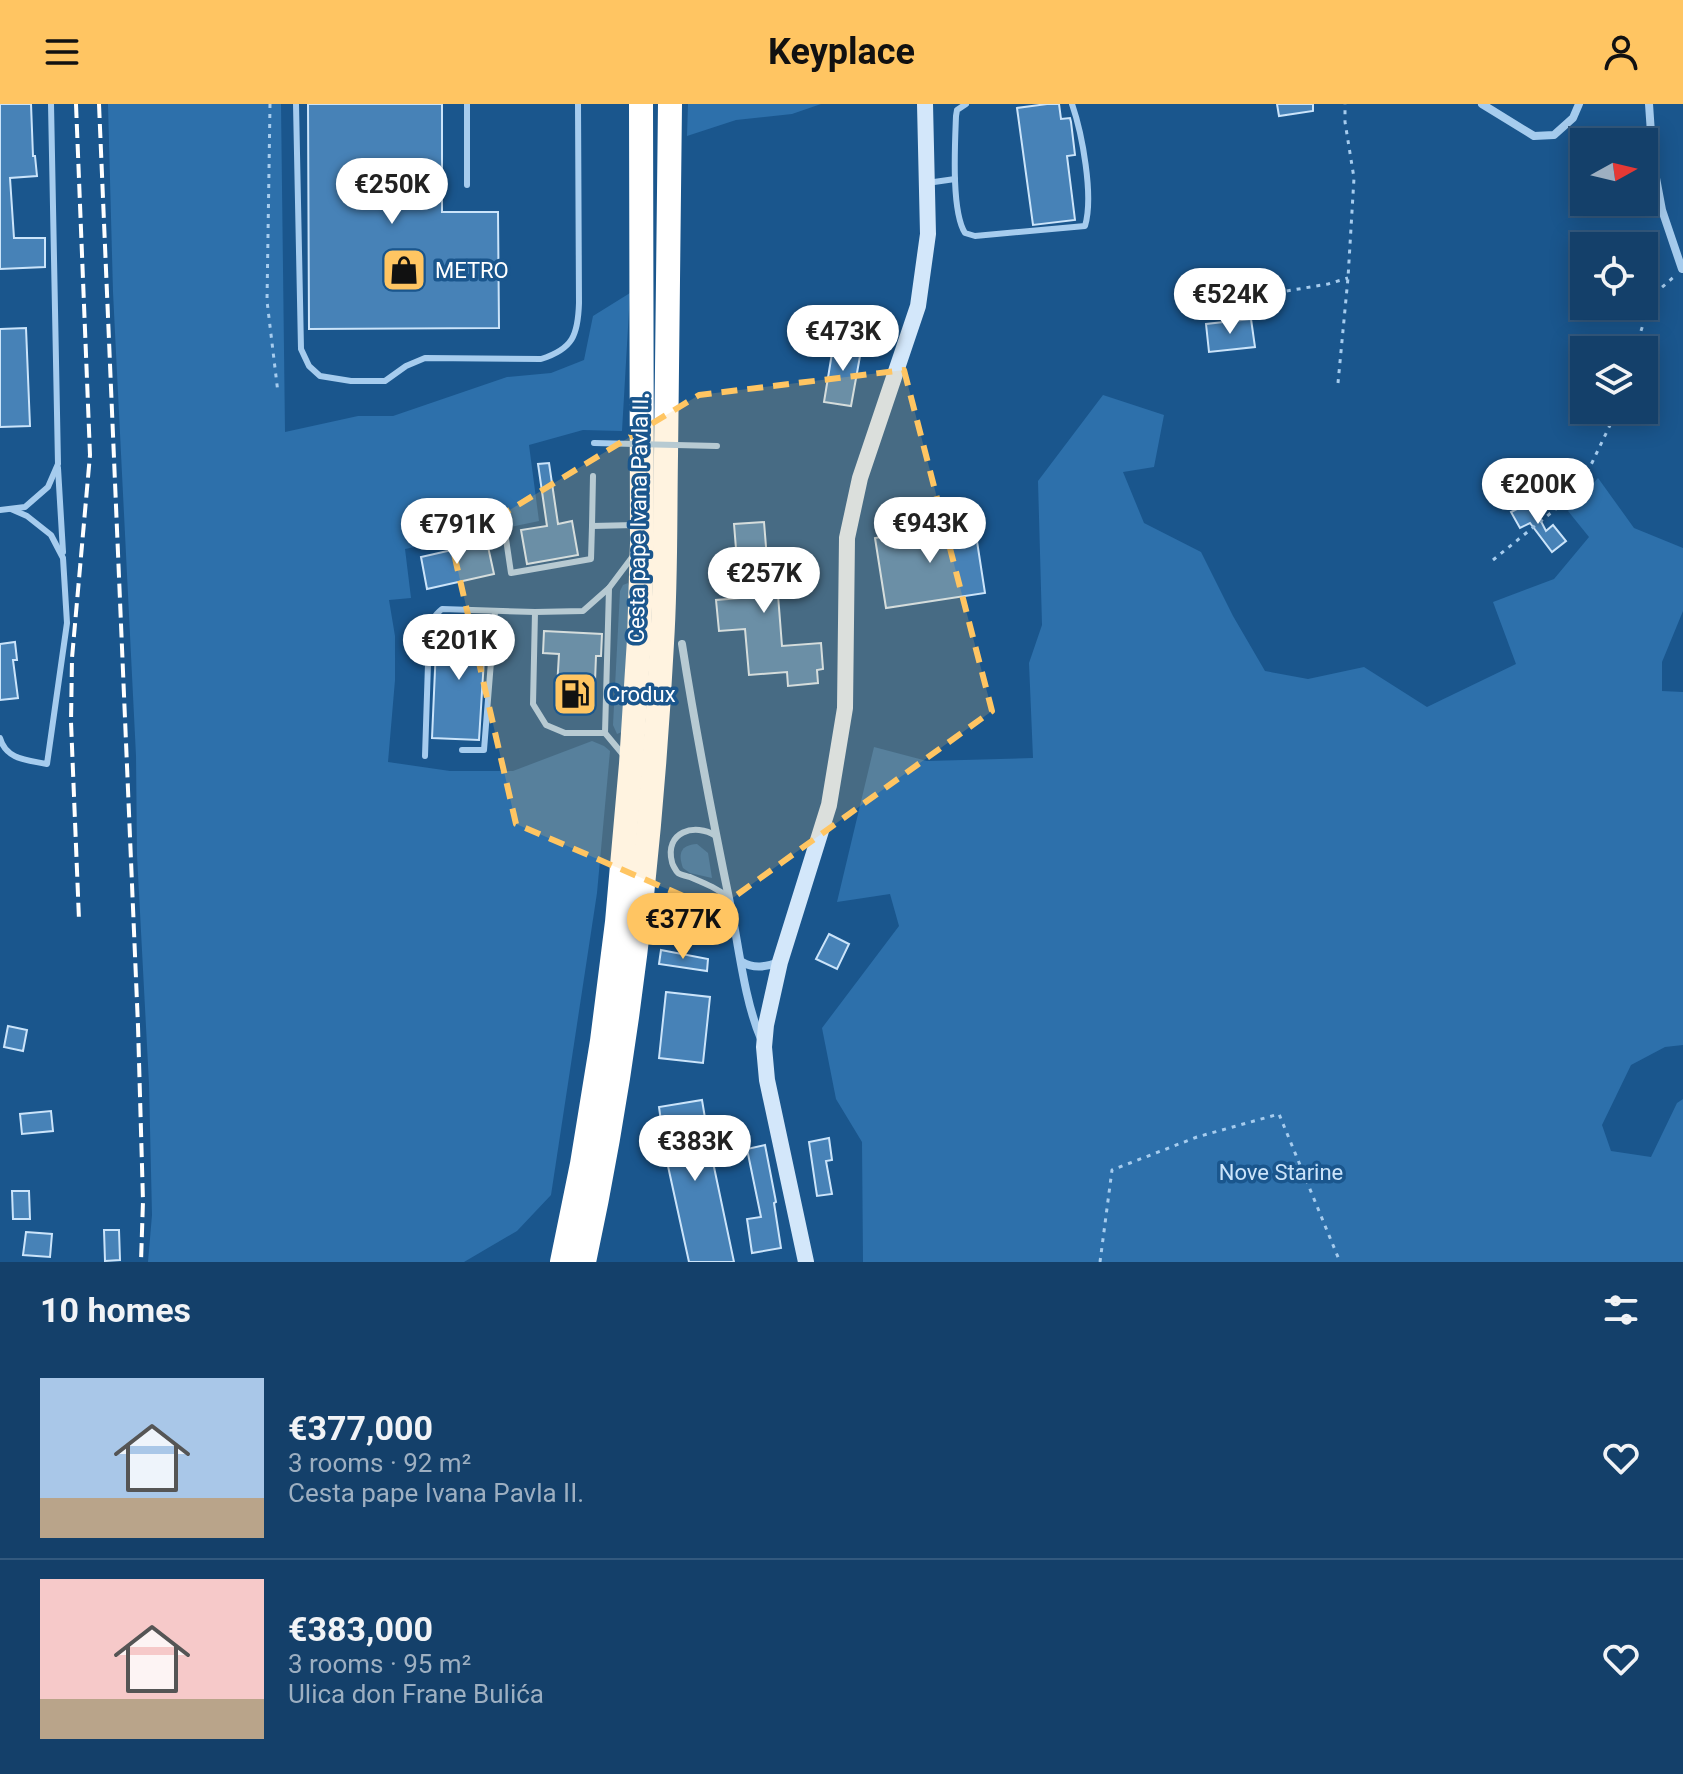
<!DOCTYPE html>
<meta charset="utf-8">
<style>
body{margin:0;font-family:Roboto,sans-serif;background:#214b72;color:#f1f3f6;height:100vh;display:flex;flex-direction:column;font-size:30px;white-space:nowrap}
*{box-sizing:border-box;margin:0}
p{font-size:26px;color:#9dafc1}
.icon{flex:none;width:44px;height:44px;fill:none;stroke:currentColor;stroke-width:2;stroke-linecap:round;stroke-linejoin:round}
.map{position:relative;height:1158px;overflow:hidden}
.drawer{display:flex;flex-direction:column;background:#14406a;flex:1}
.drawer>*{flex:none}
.needle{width:52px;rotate:82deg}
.fabs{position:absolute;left:1570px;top:24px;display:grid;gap:16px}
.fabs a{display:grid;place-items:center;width:88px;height:88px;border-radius:0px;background:#14406a;box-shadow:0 4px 20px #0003,0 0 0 2px #33597e;font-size:40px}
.price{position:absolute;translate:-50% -68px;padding:0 18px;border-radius:28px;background:#fff;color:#222;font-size:26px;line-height:52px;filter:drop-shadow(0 2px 4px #0008)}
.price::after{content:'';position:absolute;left:50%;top:48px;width:24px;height:18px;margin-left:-12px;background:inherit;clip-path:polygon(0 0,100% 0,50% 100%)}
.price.active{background:#ffc562;color:#111}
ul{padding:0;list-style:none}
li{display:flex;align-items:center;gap:24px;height:200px;padding:0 40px}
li+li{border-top:2px solid #33597e}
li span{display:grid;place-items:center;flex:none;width:224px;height:160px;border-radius:0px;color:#555}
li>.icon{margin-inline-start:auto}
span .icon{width:96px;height:96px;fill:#fffc;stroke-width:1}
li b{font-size:34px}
h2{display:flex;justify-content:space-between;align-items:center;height:96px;padding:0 40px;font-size:34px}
header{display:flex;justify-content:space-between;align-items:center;height:104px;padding:0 40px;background:#ffc562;color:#111;font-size:36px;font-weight:700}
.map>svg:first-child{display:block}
</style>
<header><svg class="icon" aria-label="menu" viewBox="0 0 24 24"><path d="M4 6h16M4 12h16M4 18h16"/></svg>Keyplace<svg class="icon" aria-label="person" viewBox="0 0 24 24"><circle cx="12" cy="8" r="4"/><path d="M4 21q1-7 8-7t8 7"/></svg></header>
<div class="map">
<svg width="1683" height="1158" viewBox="0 0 1683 1158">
<rect width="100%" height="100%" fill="#1a568d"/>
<g fill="#2d70ab">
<path d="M108,0H281L285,328L358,312H393L507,273L551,269L584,256L593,212L630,189L622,327L583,326L529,341L539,417L405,445L411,494L389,496L395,532V576L388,658L450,667H513L592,637L604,642L610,647L597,789L551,1091L517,1127L464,1158H148L152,1111L149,980L137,751L136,652L113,188Z"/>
<path d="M688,0H821L792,10L736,16L687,32Z"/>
<path d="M1103,291L1164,311L1154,363L1123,368L1144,419L1201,448L1233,512L1265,567L1308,575L1364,563L1427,603L1516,560L1493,498L1554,475L1589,433L1568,407L1598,374L1634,424L1683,444V507L1662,558V587L1683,588V941L1665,943L1631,961L1602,1021L1611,1047L1651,1053L1677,999L1683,995V1158H863L862,1038L836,995L822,924L899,822L890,790L837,798L874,643L927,657L1033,654L1029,559L1042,521L1038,377Z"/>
<path d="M628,479L630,484L622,628L617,630L613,621L620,487L623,481Z"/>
<path d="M697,740L708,749L712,774L690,769L683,764C678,750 680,741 697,740Z"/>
</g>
<g fill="#4782b7" stroke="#cbe4fa" stroke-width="2">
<path d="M0,0H31L33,52H35L37,72L10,74L14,134H45V163L0,165Z"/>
<path d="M308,0H442V108H498L499,224L309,225Z"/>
<path d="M1047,0H1059L1061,15L1070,14L1071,18L1075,51L1067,52L1075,116L1033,121L1017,4Z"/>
<path d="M1277,0H1313V7L1279,12Z"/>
<path d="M1251,215L1255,243L1209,248L1206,220Z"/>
<path d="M26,224L30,322L0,323V225Z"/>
<path d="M834,237L862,241L851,302L824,298Z"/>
<path d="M549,359L558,420L572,417L578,451L527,460L521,426L547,422L538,360Z"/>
<path d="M1531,398L1546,427L1553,421L1566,437L1552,448L1530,419L1520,424L1511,408Z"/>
<path d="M764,418L770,492L778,491L782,542L821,539L823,565L817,566L818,579L788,582L787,568L749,571L745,525L719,527L716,496L740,494L734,420Z"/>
<path d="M974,418L985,489L886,504L875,434Z"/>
<path d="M487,438L494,470L427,485L421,453Z"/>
<path d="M437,521L486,523L479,636L432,634Z"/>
<path d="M544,527L602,530L601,552H596L594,603L556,601L559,550L543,549Z"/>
<path d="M15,538L17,556H13L18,594L0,596V540Z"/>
<path d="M829,830L849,840L837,865L816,855Z"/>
<path d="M661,846L708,855L707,867L659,860Z"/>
<path d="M666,888L710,893L703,959L659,954Z"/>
<path d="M8,922L27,926L23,947L4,943Z"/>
<path d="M702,996L710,1044L734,1158H689L666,1053L659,1003Z"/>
<path d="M51,1007L53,1027L22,1030L20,1010Z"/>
<path d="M829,1034L832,1056L826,1057L832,1090L817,1092L809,1038Z"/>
<path d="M765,1041L776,1098L774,1099L781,1144L752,1149L747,1115L761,1113L747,1045Z"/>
<path d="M12,1087H29L30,1115H13Z"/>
<path d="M104,1126H119L120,1156L105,1157Z"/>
<path d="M26,1128L52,1130L50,1153L23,1151Z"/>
</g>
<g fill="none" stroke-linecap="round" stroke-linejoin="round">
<g stroke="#a6ccee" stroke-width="3" stroke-dasharray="4 6" stroke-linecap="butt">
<path d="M270,0L267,197L278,289"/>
<path d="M1198,202L1328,180L1348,174"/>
<path d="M1635,246L1652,192L1676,171"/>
<path d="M1338,279L1348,174L1354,74L1345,18V0"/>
<path d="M1493,456L1579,386L1611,319L1615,306"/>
<path d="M1100,1158L1112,1066L1197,1033L1279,1010L1340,1158"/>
</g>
<g stroke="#a6ccee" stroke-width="6">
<path d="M296,0L301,245L309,262L320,272L351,277H385L406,262L425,254L541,255C573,245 578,231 579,199L578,0"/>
<path d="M966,0L957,6L956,12C955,39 951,107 965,129L975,132L1085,122C1094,92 1082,29 1072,0"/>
<path d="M927,79L955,75"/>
<path d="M467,81V0"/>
<path d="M58,364L63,448"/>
<path d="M593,372L592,422L635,421"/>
<path d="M0,406L25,403L48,383L58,360L51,0"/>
<path d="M506,435L511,469L591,455L592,422"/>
<path d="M605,629H565L546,621L533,600L535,508L583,507L609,484"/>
<path d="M0,634C6,656 28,656 47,660L67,519L63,454L51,431L27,412L11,405"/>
<path d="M462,646H484L495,507"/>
<path d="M425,652L429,529C431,518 433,512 442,505L535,508"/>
<path d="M625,653L605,629L609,484L633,452"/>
<path d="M716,732C695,718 664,728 672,758C672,760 676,767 678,769C681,771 686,772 690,773C704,779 717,784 729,794"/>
</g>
<g stroke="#a6ccee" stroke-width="8">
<path d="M1482,0L1534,32L1554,31L1573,14L1579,0"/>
<path d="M1649,0L1653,58L1662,106L1682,165"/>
<path d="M682,540C696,629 713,717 731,804C739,845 745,898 761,935"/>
<path d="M742,858C754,865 766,863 779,858"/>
</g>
<path stroke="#d3e7fa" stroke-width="16" d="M806,1158L767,976L764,943L766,921L780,858L829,701L845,604L847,434L860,374L918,202L928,130L925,0"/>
<g stroke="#fff" stroke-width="24">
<path d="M562,1158L582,1060L602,937L617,818L631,660L639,535L642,439L641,0"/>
<path d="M584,1158C628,954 651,747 662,539C666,477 665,414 666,352C668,234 669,117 670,0"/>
</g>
<g stroke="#fff" stroke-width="4" stroke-dasharray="14 6" stroke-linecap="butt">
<path d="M76,0L90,351L72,554L71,618L79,816"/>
<path d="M99,0L138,922L143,1097L141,1158"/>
</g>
<path stroke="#a6ccee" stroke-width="6" d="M594,339L717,342"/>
</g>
<path fill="#ffc562" fill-opacity="0.2" stroke="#ffc562" stroke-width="6" stroke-dasharray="16 10" stroke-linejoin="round" d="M904,266L992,607L716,806L516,720L452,441L699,291Z"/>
<defs>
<g id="shop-square" transform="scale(2.3)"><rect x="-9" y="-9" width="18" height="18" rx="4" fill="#ffc562" stroke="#1a568d"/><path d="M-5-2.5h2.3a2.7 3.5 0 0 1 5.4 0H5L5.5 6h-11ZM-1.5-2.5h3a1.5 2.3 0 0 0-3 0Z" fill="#111"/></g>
<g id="fuel-square" transform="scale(2.3)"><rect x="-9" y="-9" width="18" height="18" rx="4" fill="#ffc562" stroke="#1a568d"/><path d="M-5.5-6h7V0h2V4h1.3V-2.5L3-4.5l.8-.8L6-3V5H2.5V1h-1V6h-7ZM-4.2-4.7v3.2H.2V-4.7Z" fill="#111"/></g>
</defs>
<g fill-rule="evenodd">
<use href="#shop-square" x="404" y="166"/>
<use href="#fuel-square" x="575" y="590"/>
</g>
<g text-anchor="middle" stroke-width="7" stroke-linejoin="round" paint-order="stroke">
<g font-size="22" fill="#fff" stroke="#1a568d" text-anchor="start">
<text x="435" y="174">METRO</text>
<text x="606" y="598">Crodux</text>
</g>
<g font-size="22" fill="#fff" stroke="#1a568d">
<text transform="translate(638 414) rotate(-89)" y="8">Cesta pape Ivana Pavla II.</text>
</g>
<g font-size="22" fill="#cbe4fa" stroke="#1a568d">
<text x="1281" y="1076">Nove Starine</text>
</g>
</g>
</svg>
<div class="fabs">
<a><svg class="needle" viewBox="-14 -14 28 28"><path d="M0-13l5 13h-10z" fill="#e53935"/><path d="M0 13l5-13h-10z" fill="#9dafc1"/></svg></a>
<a><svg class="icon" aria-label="locate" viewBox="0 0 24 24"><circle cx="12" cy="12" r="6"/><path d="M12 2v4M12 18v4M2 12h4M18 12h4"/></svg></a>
<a><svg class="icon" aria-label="layers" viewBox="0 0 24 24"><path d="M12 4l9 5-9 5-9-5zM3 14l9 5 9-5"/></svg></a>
</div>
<b class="price" style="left:392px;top:122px">€250K</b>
<b class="price" style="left:1230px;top:232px">€524K</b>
<b class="price" style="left:843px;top:269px">€473K</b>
<b class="price" style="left:1538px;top:422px">€200K</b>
<b class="price" style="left:930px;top:461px">€943K</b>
<b class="price" style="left:457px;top:462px">€791K</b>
<b class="price" style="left:764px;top:511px">€257K</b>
<b class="price" style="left:459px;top:578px">€201K</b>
<b class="price active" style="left:683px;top:857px">€377K</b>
<b class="price" style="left:695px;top:1079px">€383K</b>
</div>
<section class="drawer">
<h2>10 homes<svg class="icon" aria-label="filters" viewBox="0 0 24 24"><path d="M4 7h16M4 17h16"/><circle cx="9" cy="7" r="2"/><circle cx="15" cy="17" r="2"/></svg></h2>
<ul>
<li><span style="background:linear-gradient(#a9c7e8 75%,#b9a48a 0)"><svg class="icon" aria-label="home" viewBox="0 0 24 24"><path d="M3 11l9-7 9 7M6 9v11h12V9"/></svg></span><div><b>€377,000</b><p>3 rooms · 92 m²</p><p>Cesta pape Ivana Pavla II.</p></div><svg class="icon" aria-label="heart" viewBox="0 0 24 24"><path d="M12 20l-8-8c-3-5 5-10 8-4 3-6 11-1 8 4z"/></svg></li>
<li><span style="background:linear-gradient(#f6c9c9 75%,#b9a48a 0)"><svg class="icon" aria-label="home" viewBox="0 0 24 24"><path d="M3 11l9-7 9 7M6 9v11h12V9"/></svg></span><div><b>€383,000</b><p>3 rooms · 95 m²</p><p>Ulica don Frane Bulića</p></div><svg class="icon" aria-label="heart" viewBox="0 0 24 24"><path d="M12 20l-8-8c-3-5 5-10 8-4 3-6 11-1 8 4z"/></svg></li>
</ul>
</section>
